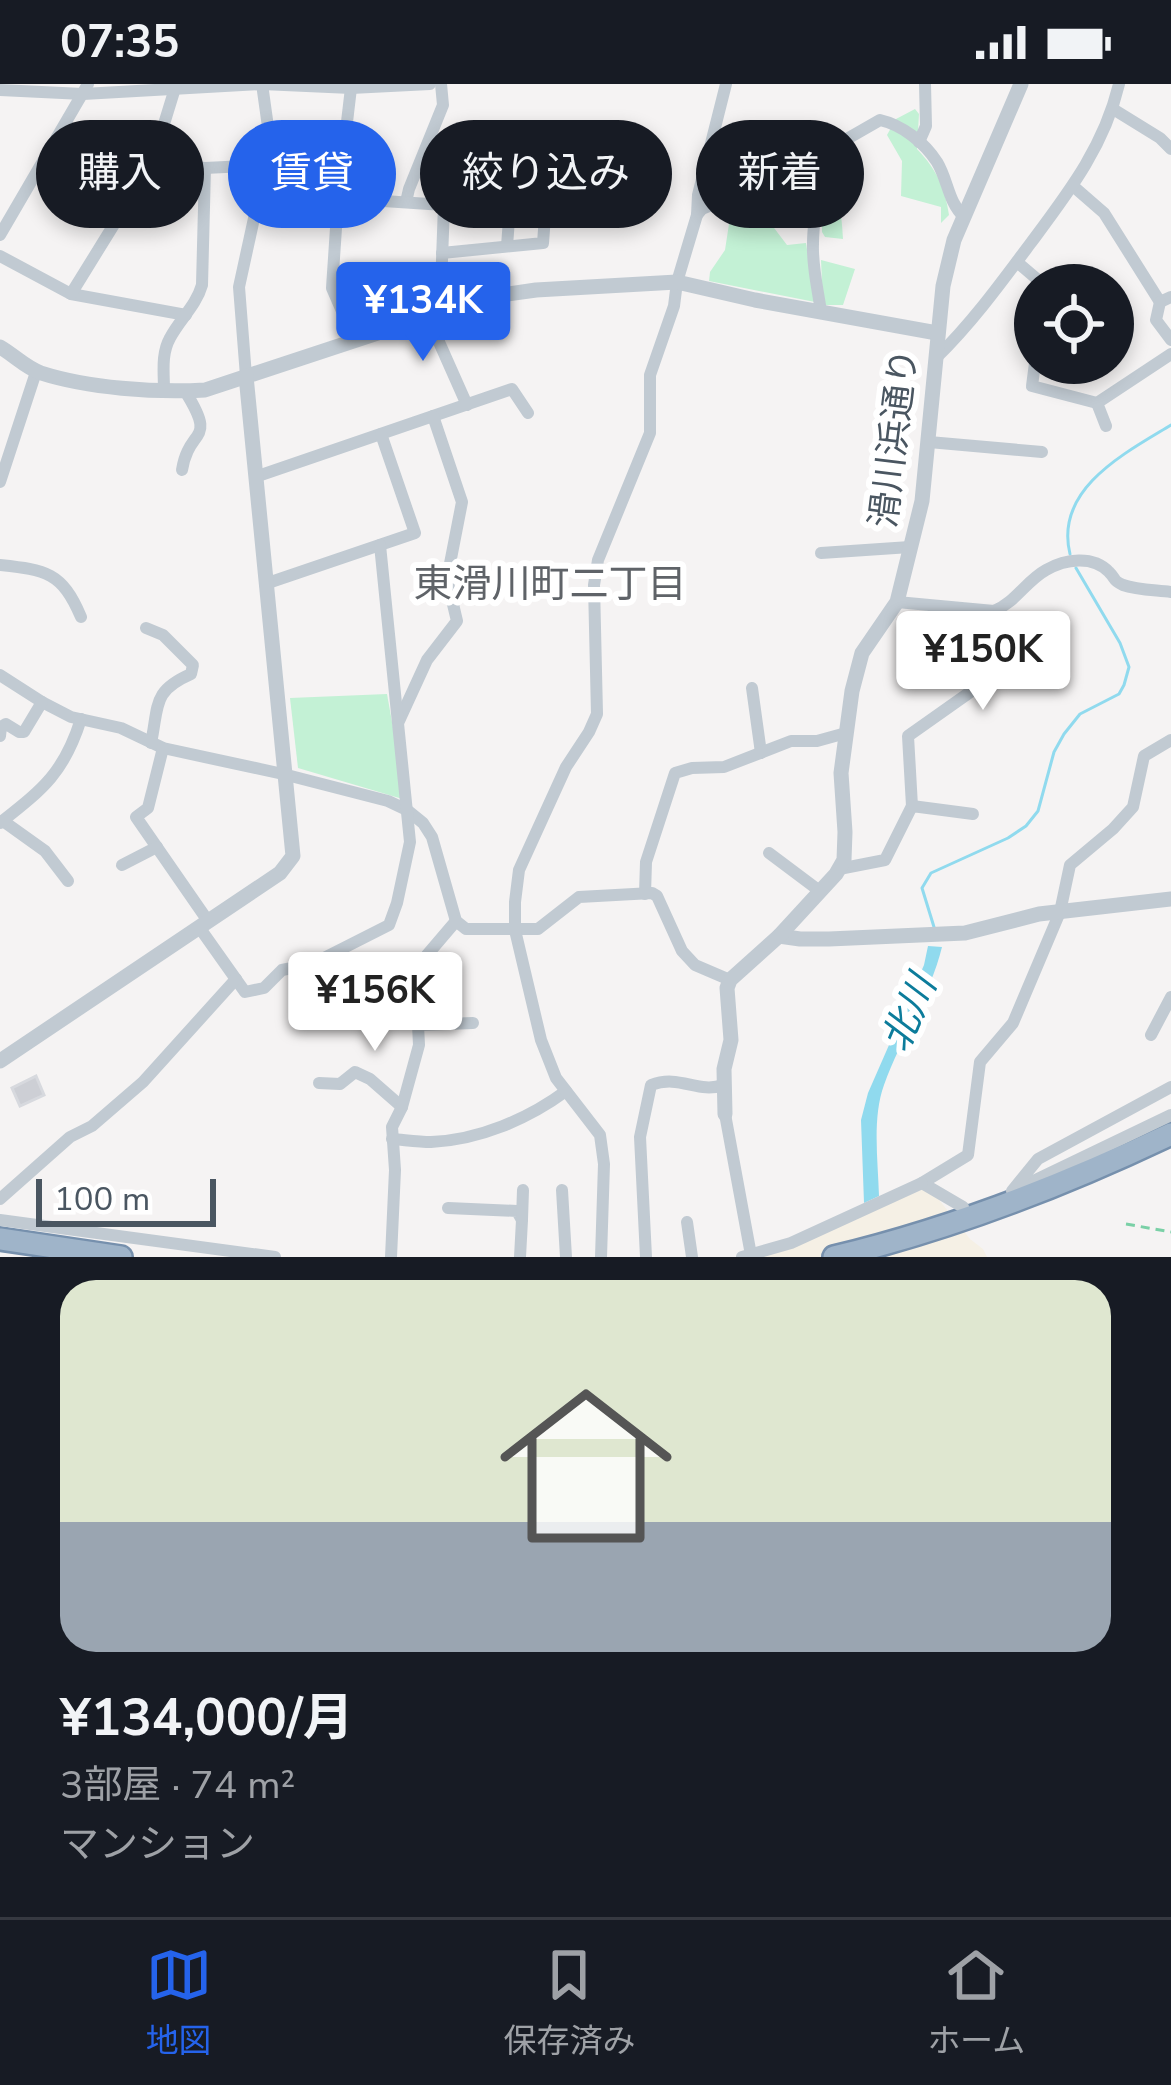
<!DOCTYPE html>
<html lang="ja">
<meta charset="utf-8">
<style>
body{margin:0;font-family:"Nunito Sans","Noto Sans JP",sans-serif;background:#242831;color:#f1f3f6;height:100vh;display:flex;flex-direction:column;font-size:45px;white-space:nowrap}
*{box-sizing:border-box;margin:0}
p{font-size:39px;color:#9ea1a6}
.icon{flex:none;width:66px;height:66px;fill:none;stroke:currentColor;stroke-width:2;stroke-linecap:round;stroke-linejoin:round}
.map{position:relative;height:1173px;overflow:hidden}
.sheet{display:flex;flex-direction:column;background:#171b24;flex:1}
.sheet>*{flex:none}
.banner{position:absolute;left:36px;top:36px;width:1101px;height:108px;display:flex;gap:24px}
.controls{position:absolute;left:1014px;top:180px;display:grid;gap:24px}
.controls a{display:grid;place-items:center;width:120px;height:120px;border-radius:50%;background:#171b24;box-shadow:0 6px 18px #0003;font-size:60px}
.scale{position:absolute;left:36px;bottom:30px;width:180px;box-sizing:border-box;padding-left:12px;border:6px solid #4a5661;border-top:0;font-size:33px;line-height:42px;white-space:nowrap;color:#4a5661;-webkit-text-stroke:9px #fff;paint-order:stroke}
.price{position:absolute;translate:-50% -102px;padding:0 27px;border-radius:12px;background:#fff;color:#222;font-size:39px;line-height:78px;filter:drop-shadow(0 3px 6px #0008)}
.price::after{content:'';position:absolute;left:50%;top:72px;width:36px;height:27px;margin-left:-18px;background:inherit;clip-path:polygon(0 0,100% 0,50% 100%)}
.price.selected{background:#2563eb;color:#fff}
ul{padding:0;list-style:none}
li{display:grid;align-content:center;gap:24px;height:636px;padding:0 60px}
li+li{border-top:3px solid #363941}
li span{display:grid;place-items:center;height:372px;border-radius:36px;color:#555}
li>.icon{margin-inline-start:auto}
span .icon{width:216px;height:216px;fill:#fffc;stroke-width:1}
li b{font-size:51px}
.chip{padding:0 42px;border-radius:54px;background:#171b24;box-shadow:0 6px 18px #0003;font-size:42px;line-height:108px}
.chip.selected{background:#2563eb;color:#fff}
.status{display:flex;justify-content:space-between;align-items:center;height:84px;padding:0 60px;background:#171b24;direction:ltr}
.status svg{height:33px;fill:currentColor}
.tabs{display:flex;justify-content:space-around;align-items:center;height:168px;border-top:3px solid #363941;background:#171b24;font-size:33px;color:#9ea1a6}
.tabs a{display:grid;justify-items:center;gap:6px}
.tabs .selected{color:#2563eb}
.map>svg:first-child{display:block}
</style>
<div class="status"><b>07:35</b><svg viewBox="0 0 49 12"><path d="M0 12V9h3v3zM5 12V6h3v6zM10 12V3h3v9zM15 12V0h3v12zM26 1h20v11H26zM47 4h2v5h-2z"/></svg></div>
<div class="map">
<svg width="1171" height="1173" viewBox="0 0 1171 1173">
<rect width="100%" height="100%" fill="#f5f3f3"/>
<g fill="#c3f1d5">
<path d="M915,25L919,30L917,65C936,85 945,103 949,131L941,139V123L901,112L902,77L887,51L896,35Z"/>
<path d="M820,84C838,105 842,128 843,155L825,153L822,148V114L807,91Z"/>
<path d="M731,127L765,132L787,161L806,159L815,218L709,197L710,188L725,166Z"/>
<path d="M821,176L855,185L843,221H823Z"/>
<path d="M387,610L406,716L298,684L290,614Z"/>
</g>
<path fill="#f5f0e5" d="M929,1103L970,1155L983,1165L987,1173H742Z"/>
<path fill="#90daee" d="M928,862L942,863C930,912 901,953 884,1001C872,1034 878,1077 879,1112L864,1119L861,1036L868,1009L924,881Z"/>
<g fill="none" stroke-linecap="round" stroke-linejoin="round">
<g stroke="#90daee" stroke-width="3">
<path d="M1070,470C1054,405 1125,369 1171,341"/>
<path d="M934,843L922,804L931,789L1008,754L1026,742L1038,727L1054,668L1064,650L1080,630L1119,610L1124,601L1129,583L1120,559L1076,484"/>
</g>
</g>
<path fill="#cdcfd5" stroke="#d7d9de" stroke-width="3" d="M36,992L44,1011L20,1022L12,1004Z"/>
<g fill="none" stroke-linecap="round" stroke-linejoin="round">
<g stroke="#7690ad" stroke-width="26">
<g id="trunk">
<path d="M0,1155L121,1173"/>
<path d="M834,1173C951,1145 1062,1102 1171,1050"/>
</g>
</g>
<path stroke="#7ad0a6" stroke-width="3" stroke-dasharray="9 6" stroke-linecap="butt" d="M1126,1140L1171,1148"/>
<g stroke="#c1cad2" stroke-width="12">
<path d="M0,6L83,10L262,0L351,4L430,0"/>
<path d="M1113,25L1160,54L1171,65"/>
<path d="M919,58L926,42L925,0"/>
<path d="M152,79L205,84L269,81"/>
<path d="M802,81L799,97C822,123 813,129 813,160C812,182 818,206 821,228"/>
<path d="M1073,102L1104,129L1160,218L1171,213"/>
<path d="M338,114L351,4"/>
<path d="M406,118L409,105L443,21L441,0"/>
<path d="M444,121L457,110L551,66L588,60"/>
<path d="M697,131L698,111L726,0"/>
<path d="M0,151L88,0"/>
<path d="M507,162L513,82"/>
<path d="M442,169L543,159L547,105"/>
<path d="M0,172L71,210L186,231"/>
<path d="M1017,178L1044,201"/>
<path d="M71,210L152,79L176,1"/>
<path d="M1160,218L1156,236L1171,256"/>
<path d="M355,257L332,204L338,114L444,121L439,258L467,321"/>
<path d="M936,274C971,240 1001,199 1030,160C1068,109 1104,63 1119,0"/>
<path d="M1035,279L1032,302L1097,319"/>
<path d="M246,292L239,203L258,116L269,81V50L262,0"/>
<path d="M164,306C164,289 161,270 170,254C180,235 196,222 202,201L205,84"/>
<path d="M1106,342L1097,319L1171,270"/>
<path d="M929,358L1042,368"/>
<path d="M182,386C189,342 218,360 185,307"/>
<path d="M255,393L512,305L528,329"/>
<path d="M0,398L36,288"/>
<path d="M821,469L910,463"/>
<path d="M0,481C46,486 62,488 81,533"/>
<path d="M265,500L415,449L381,350"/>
<path d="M897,518L994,527C1016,518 1026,497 1046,486C1065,475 1093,471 1109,488C1117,496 1112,496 1123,501C1137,506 1156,506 1171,508"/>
<path d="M146,544L163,551L193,581L191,590C152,607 159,621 151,659"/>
<path d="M0,591L42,618L71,633L121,644L163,664L283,690L388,717L407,726L423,739L432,753L456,837L466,845H538L579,813L652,809L657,812L682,867L695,881L730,896"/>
<path d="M752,604L761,669"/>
<path d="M399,637L427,576L457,537L447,495L462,418L433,332"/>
<path d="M0,652L1,643L6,640L19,648H24L42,618"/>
<path d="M163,664L148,724L136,733L208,837"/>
<path d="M912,722L908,652L983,599L1001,545L999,525"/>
<path d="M3,737L45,767L68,797"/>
<path d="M0,739C43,705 64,689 81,635"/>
<path d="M769,769L821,808"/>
<path d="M122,781L157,763"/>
<path d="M839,785L885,776L912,722L973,730"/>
<path d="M645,810L646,778L675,689L692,684L724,683L791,657H817L846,649"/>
<path d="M199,843L245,908L264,904L282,886L312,880L389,841L397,819L410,758L380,461"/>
<path d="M418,941L473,939"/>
<path d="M1151,951L1171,913"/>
<path d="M319,999L340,1000L355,988L370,995L402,1023"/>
<path d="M725,1030L751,1171"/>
<path d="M392,1055C405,1056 418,1058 431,1058C479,1056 528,1035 566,1007"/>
<path d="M1019,1104L1171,1031"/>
<path d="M562,1106L566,1173"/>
<path d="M1012,1107L1038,1075L1171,1003"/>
<path d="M0,1115L70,1053L92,1042L143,998L236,895"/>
<path d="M963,1123L922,1099L968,1071L980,978L1013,939L1060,828L1070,781L1113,745L1133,723L1144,672L1171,656"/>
<path d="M448,1124L517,1127L522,1136L520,1173"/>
<path d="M522,1135L523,1106"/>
<path d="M0,1136L275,1173"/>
<path d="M687,1138L692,1173"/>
<path d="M391,1173L395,1086L392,1043L402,1023L419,961L418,941L412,924L411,910L415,894L427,871L456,837"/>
<path d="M601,1173L604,1080L600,1051L556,994L541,956L515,846V818L519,786L566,683L589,648L597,630L594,501L598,476L650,349V291L674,222L677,198L697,131L702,125L791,87L880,36C902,41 924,58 937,78C948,96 948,118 964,133"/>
<path d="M646,1173L640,1053L651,1001C680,990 698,1010 723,1001"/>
<path d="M742,1173L791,1159L922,1099"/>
</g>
<g stroke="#c1cad2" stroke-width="15">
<path d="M0,263C14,271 26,284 41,289C88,304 155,309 205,306L487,213L536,206L677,198L755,216L937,249"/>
<path d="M779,852L800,855H829L965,849L1039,830L1171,815"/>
<path d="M0,977L280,789L293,772L246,292"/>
<path d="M725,1030L724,985L731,956L727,904L730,896L779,852L836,790L844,776L845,748L841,689L852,607L862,569L897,518L922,417L943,202L954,156L1021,0"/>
</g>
<use href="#trunk" stroke="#9fb4c9" stroke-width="21"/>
</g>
<g text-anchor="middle" stroke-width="12" stroke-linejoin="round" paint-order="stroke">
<g font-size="36" fill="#4a5661" stroke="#fff">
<text transform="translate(893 354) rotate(-83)" y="13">滑川浜通り</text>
</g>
<g font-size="39" fill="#5f6368" stroke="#fff">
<text x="550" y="513">東滑川町二丁目</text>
</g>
<g font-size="39" font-style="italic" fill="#0c7c9b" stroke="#fff">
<text transform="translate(908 929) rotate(-67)" y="14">北川</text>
</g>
</g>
</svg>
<div class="controls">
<a><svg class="icon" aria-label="locate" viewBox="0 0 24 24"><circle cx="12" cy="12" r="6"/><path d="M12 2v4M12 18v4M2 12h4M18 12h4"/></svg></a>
</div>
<div class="scale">100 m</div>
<b class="price selected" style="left:423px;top:280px">¥134K</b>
<b class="price" style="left:983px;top:629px">¥150K</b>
<b class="price" style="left:375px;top:970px">¥156K</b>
<div class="banner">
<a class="chip">購入</a>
<a class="chip selected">賃貸</a>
<a class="chip">絞り込み</a>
<a class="chip">新着</a>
</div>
</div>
<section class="sheet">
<ul>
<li><span style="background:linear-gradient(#dfe7d0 65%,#9aa5b1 0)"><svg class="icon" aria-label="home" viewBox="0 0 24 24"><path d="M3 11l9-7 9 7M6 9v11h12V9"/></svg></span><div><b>¥134,000/月</b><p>3部屋 · 74 m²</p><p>マンション</p></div></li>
</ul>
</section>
<nav class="tabs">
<a class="selected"><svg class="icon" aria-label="map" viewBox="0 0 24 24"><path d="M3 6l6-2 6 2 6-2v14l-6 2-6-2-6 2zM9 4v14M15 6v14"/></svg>地図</a>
<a><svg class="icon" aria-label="saved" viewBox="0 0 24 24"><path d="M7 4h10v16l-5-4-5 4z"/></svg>保存済み</a>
<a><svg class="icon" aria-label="home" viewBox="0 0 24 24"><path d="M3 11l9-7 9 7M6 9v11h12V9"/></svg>ホーム</a>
</nav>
